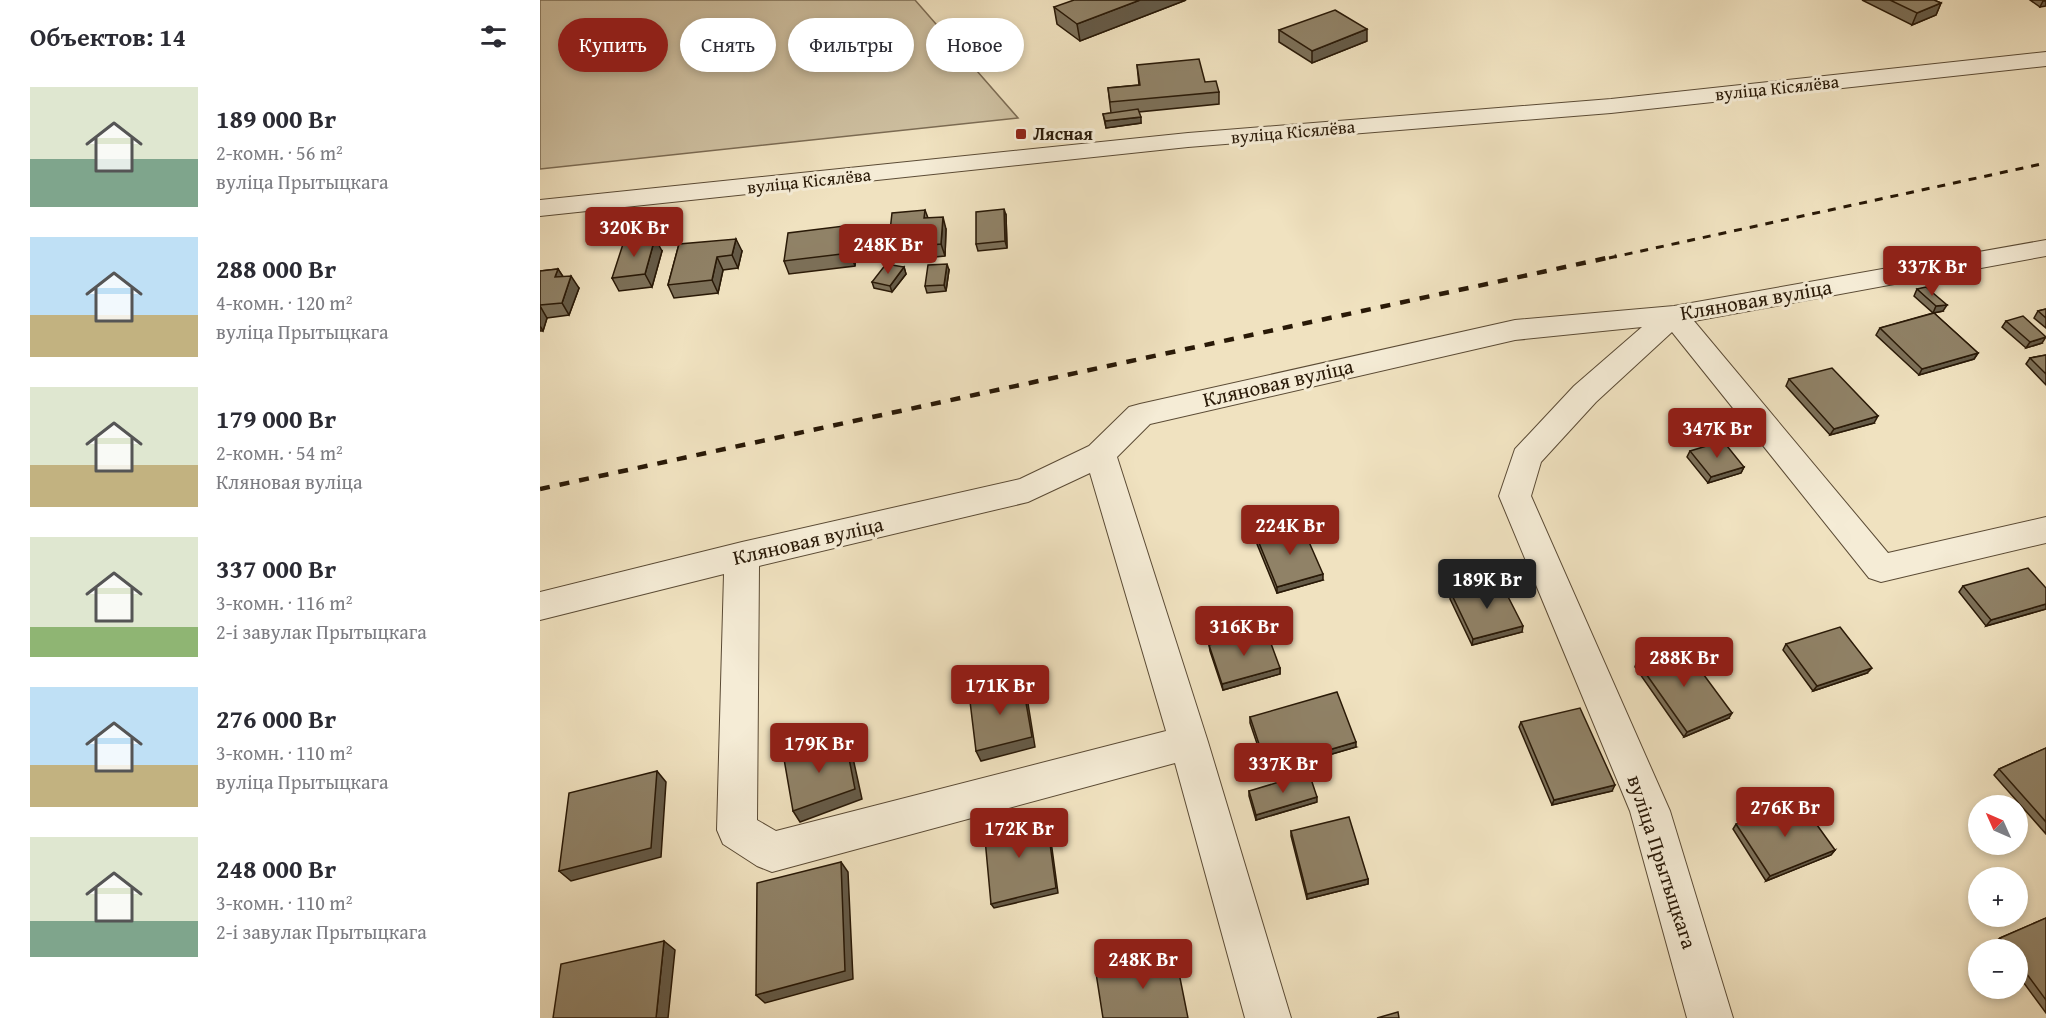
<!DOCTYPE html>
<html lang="ru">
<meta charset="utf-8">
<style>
body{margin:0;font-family:"Gentium Book Plus",serif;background:#f2f2f3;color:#2b2b33;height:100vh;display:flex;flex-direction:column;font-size:22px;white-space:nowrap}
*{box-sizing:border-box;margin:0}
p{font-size:20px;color:#7c7c81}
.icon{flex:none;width:33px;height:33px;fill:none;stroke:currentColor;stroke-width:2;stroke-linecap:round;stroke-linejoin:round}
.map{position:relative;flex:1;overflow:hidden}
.details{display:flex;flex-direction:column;background:#fff;width:540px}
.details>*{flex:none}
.hud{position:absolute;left:18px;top:18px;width:570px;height:54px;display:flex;gap:12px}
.needle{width:39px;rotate:315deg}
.fabs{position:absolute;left:1428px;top:795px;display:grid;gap:12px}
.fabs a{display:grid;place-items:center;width:60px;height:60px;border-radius:50%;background:#fff;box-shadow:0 3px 9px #0003;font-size:30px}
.price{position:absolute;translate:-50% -51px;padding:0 14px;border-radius:6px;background:#8f2418;color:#fff;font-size:20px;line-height:39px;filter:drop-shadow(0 2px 3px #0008)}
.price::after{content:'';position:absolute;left:50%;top:36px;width:18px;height:14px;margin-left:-9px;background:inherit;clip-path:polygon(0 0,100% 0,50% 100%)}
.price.on{background:#222;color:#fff}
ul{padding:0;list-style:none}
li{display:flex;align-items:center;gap:18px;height:150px;padding:0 30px}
li span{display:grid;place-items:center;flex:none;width:168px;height:120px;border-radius:0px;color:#555}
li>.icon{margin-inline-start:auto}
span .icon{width:72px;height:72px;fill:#fffc;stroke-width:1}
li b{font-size:26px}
h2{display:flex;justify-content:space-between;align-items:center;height:72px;padding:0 30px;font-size:26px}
.chip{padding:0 21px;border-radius:27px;background:#fff;box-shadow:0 3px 9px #0003;font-size:21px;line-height:54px}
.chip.on{background:#8f2418;color:#fff}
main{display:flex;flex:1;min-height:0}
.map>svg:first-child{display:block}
</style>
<main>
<section class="details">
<h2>Объектов: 14<svg class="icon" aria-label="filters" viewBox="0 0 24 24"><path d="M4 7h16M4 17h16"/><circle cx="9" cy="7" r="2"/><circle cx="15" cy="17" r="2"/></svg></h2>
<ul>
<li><span style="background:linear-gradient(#dfe7d0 60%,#7fa58c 0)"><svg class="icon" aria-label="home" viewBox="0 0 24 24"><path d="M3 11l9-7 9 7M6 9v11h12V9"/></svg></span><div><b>189 000 Br</b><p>2-комн. · 56 m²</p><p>вуліца Прытыцкага</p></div></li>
<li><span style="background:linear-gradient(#bfe0f5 65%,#c2b280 0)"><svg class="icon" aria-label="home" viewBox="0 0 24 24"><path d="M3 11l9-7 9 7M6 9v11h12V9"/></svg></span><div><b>288 000 Br</b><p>4-комн. · 120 m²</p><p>вуліца Прытыцкага</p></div></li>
<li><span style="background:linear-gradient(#dfe7d0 65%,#c2b280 0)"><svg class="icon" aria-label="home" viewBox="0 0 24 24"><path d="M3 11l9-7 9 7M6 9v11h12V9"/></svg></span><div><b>179 000 Br</b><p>2-комн. · 54 m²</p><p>Кляновая вуліца</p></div></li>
<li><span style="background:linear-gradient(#dfe7d0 75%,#8fb573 0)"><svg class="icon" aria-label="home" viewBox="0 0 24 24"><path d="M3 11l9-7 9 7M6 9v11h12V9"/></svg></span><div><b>337 000 Br</b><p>3-комн. · 116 m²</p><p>2-і завулак Прытыцкага</p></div></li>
<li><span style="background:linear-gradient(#bfe0f5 65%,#c2b280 0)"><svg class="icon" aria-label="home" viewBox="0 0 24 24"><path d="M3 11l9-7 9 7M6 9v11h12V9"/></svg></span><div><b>276 000 Br</b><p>3-комн. · 110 m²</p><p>вуліца Прытыцкага</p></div></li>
<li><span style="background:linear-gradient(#dfe7d0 70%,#7fa58c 0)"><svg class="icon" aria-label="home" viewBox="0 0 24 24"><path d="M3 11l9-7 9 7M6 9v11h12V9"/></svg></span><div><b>248 000 Br</b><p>3-комн. · 110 m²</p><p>2-і завулак Прытыцкага</p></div></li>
</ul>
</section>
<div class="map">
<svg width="1506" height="1018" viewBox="0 0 1506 1018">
<rect width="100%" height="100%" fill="#f0e2c0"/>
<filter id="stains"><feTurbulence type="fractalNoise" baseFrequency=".00333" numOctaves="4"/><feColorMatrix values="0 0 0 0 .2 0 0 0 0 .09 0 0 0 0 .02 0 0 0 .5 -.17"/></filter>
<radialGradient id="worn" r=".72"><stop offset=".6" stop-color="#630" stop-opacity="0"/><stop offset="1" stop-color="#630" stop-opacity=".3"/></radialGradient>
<path fill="#cec0a1" stroke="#7c6c54" stroke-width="1.5" d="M0,0H375L478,118L0,169Z"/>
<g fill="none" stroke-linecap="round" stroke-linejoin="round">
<g stroke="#5b4b35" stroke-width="2">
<path id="minor" d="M1506,240V256L1154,321L1348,553L1506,517V543L1341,582L1329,578L1132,332L1056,402L1001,462L991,496L1130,811L1193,1018H1147L1090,811L959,496L975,449L1034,386L1102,327L975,340L610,424L577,457L668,742L751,1018H705L635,763L232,872L217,866L183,844L177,830L184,574L0,620V592L202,542L480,479L549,446L589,407L600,404L975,320L1134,306ZM550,473L626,731L236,831L217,820L219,566L488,502Z"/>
</g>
<g stroke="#5b4b35" stroke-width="2">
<path id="tertiary" d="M1506,52V66L1071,113L648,147L0,216V200L648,133L1071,99Z"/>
</g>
<use href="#minor" fill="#f5ecd6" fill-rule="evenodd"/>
<use href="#tertiary" fill="#f5ecd6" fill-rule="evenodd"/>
<path stroke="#291907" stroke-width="3" stroke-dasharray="8 8" stroke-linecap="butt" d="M1069,258L1506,163"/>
<path stroke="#291907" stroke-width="4.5" stroke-dasharray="10 10" stroke-linecap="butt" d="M0,489L1076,256"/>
</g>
<g fill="#7c7059" stroke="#291907" stroke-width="1.5">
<path d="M646,0L540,41L517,24L514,7Z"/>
<path d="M1322,0H1394L1401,3L1396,15L1372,25Z"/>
<path d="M1490,0H1506L1500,7Z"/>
<path d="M739,30L827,41L772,63L739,42Z"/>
<path d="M597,65L665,82L679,92V104L599,112L601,123L566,128L563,114L571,113L568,88L599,85Z"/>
<path d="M385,210L388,218L406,229L405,256L352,261L348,249Z"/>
<path d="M466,215L467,248L438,251L436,244Z"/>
<path d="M317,238L315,266L249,274L244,261Z"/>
<path d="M139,244L202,251L198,268L183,270L178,293L134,298L128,285Z"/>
<path d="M122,251L112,287L79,291L72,278Z"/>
<path d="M364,267L366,274L352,292L334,288L332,282Z"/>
<path d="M18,269L23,277L39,288L29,315L7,318L3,331H0V271Z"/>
<path d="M409,270L406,291L387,293L385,286Z"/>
<path d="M1377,289L1403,311L1394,313L1438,353L1434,359L1379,375L1336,335L1340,328L1393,313L1374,296Z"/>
<path d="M1506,309V328L1494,318L1498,311Z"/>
<path d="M1466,321L1502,343L1486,348L1462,327Z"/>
<path d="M1506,355V385L1486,364L1490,358Z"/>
<path d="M1249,379L1334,423L1290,435L1246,386Z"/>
<path d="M1150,451L1204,467L1201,473L1168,483L1147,457Z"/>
<path d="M717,538L783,580L737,593L717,544Z"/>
<path d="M1423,586L1506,588V609L1446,626L1419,592Z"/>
<path d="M911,593L982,632L932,645L910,599Z"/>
<path d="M1246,644L1327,673L1273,691L1243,650Z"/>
<path d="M669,645L740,668V674L683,690L670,651Z"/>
<path d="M1097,661L1189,718L1144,737L1095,667Z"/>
<path d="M710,717L816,747L727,773L710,723Z"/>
<path d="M981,722L1072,791L1012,805L979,727Z"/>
<path d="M1506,748V834L1454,775L1459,769Z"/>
<path d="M709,791L777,802L716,820L709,796Z"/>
<path d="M1196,824L1295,850L1291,855L1226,881L1193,829Z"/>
<path d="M751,831L828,879V884L767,899L751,836Z"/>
<path d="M1506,918V1013L1478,975V950H1459L1454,943L1460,938Z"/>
</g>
<g fill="#655b48" stroke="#291907" stroke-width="1.5">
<path d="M600,0H646L540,41L537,24Z"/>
<path d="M1503,1H1506V6L1500,7Z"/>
<path d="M1401,3L1396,15L1372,25L1377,13Z"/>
<path d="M827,29V41L772,63V51Z"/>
<path d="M601,117V123L566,128L565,121Z"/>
<path d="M464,209L466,215L467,248L465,241Z"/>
<path d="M403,217L406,229L405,256L401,244Z"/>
<path d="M312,225L317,238L315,266L310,253Z"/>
<path d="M115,238L122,251L112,287L105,274Z"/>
<path d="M196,239L202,251L198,268L192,255Z"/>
<path d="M177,257L183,270L178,293L172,280Z"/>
<path d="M407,264L409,270L406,291L404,285Z"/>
<path d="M364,267L366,274L352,292L350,286Z"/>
<path d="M18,269L26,281L15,277Z"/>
<path d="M31,276L39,288L29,315L22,303Z"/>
<path d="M1407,305L1403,311L1393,313L1396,306Z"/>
<path d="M0,306L7,318L3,331L0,326Z"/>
<path d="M1506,337L1502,343L1486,348L1490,342Z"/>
<path d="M1438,353L1434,359L1379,375L1382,369Z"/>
<path d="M1338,416L1334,423L1290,435L1294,429Z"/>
<path d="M1204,467L1201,473L1168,483L1171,477Z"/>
<path d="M783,574V580L737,593V587Z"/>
<path d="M1506,604V609L1446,626L1451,620Z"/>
<path d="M983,626L982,632L932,645L933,639Z"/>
<path d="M740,668V674L683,690L682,684Z"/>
<path d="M1332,668L1327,673L1273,691L1277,686Z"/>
<path d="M482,680L486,691L495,747L441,761L436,751Z"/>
<path d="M1192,713L1189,718L1144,737L1147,732Z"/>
<path d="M305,738L311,749L322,799L260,822L253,811Z"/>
<path d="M816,742V747L727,773V768Z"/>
<path d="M117,771L126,782L121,857L31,881L19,871Z"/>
<path d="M1075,785L1072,791L1012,805L1014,800Z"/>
<path d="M777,797V802L716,820V815Z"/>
<path d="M506,814L508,819L518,893L454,908L451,904Z"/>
<path d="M1295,850L1291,855L1226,881L1230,876Z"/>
<path d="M301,862L308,872L313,979L225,1003L216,995Z"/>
<path d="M828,879V884L767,899V894Z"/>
<path d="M124,941L135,950L128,1018H116Z"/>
</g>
<g fill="#908267" stroke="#291907" stroke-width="1.5">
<path d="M534,0H600L537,24L514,7Z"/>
<path d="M1350,0H1394L1401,3L1377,13Z"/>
<path d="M795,10L827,29L772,51L739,30Z"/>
<path d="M659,59L665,82L676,81L679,92L570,102L568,88L600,85L597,65Z"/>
<path d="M598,109L601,117L565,121L563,114Z"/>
<path d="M464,209L465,241L436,244V212Z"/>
<path d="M385,210L384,218L403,217L401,244L348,249L352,213Z"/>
<path d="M312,225L310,253L244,261L248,233Z"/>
<path d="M115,238L105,274L72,278L84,241Z"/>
<path d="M196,239L192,255L177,257L172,280L128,285L139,244Z"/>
<path d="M346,264L364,267L350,286L332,282Z"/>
<path d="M407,264L404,285L385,286L388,265Z"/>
<path d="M18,269L15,277L31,276L22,303L0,305V271Z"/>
<path d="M1386,287L1407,305L1396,306L1377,289Z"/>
<path d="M1506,309V318L1498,311Z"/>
<path d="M1394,313L1438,353L1382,369L1340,328Z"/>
<path d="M1483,316L1506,337L1490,342L1466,321Z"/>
<path d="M1506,355V374L1490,358Z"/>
<path d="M1292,368L1338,416L1294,429L1249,379Z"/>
<path d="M1183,441L1204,467L1171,477L1150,451Z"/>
<path d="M762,526L783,574L737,587L717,538Z"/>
<path d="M1488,568L1506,588V604L1451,620L1423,586Z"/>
<path d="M960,581L983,626L933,639L911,593Z"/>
<path d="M1300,627L1332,668L1277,686L1246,644Z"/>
<path d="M726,630L740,668L682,684L669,645Z"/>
<path d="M1141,644L1192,713L1147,732L1097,661Z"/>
<path d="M482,680L492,737L436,751L429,693Z"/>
<path d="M797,692L816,742L727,768L710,717Z"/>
<path d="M1040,708L1075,785L1014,800L981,722Z"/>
<path d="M305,738L315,789L253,811L244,759Z"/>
<path d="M1506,748V822L1459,769Z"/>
<path d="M117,771L111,848L19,871L29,793Z"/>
<path d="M769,773L777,797L716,815L709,791Z"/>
<path d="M1259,800L1295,850L1230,876L1196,824Z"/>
<path d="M506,814L516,888L451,904L444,828Z"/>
<path d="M809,817L828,879L767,894L751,831Z"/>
<path d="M301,862L305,971L216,995L217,883Z"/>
<path d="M1506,918V1000L1478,962V950H1468L1460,938Z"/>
<path d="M124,941L116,1018H13L21,964Z"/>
<path d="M635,953L648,1018H563L556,973Z"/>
<path d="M858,1012L859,1018H837Z"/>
</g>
<rect fill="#8f2418" stroke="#f5ecd6" stroke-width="2" x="475" y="128" width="12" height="12" rx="3"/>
<g text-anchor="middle" stroke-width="6" stroke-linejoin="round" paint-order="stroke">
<g font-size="18" fill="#291907" stroke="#f5ecd6">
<text transform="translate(1237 88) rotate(-6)" y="6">вуліца Кісялёва</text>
<text transform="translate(753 132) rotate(-5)" y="6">вуліца Кісялёва</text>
<text transform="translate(269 181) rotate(-6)" y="6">вуліца Кісялёва</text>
</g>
<g font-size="18" font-weight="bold" fill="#291907" stroke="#f5ecd6" text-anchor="start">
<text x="493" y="140">Лясная</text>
</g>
<g font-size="21" fill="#291907" stroke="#f5ecd6">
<text transform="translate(1216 300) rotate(-10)" y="7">Кляновая вуліца</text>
<text transform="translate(738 383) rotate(-13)" y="7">Кляновая вуліца</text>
<text transform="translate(268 541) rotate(-13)" y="7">Кляновая вуліца</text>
<text transform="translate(1122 862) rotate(72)" y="7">вуліца Прытыцкага</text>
</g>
</g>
<rect width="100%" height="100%" filter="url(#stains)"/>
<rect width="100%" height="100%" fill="url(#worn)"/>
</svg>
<div class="fabs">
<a><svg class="needle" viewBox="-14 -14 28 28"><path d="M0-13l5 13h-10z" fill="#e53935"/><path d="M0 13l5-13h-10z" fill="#7c7c81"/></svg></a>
<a>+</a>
<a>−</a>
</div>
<b class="price" style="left:94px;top:258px">320K Br</b>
<b class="price" style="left:348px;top:275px">248K Br</b>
<b class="price" style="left:1392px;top:297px">337K Br</b>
<b class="price" style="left:1177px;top:459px">347K Br</b>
<b class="price" style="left:750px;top:556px">224K Br</b>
<b class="price on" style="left:947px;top:610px">189K Br</b>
<b class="price" style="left:704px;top:657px">316K Br</b>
<b class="price" style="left:1144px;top:688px">288K Br</b>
<b class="price" style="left:460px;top:716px">171K Br</b>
<b class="price" style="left:279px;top:774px">179K Br</b>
<b class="price" style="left:743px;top:794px">337K Br</b>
<b class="price" style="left:1245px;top:838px">276K Br</b>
<b class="price" style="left:479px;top:859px">172K Br</b>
<b class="price" style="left:603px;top:990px">248K Br</b>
<div class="hud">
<a class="chip on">Купить</a>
<a class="chip">Снять</a>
<a class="chip">Фильтры</a>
<a class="chip">Новое</a>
</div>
</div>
</main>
